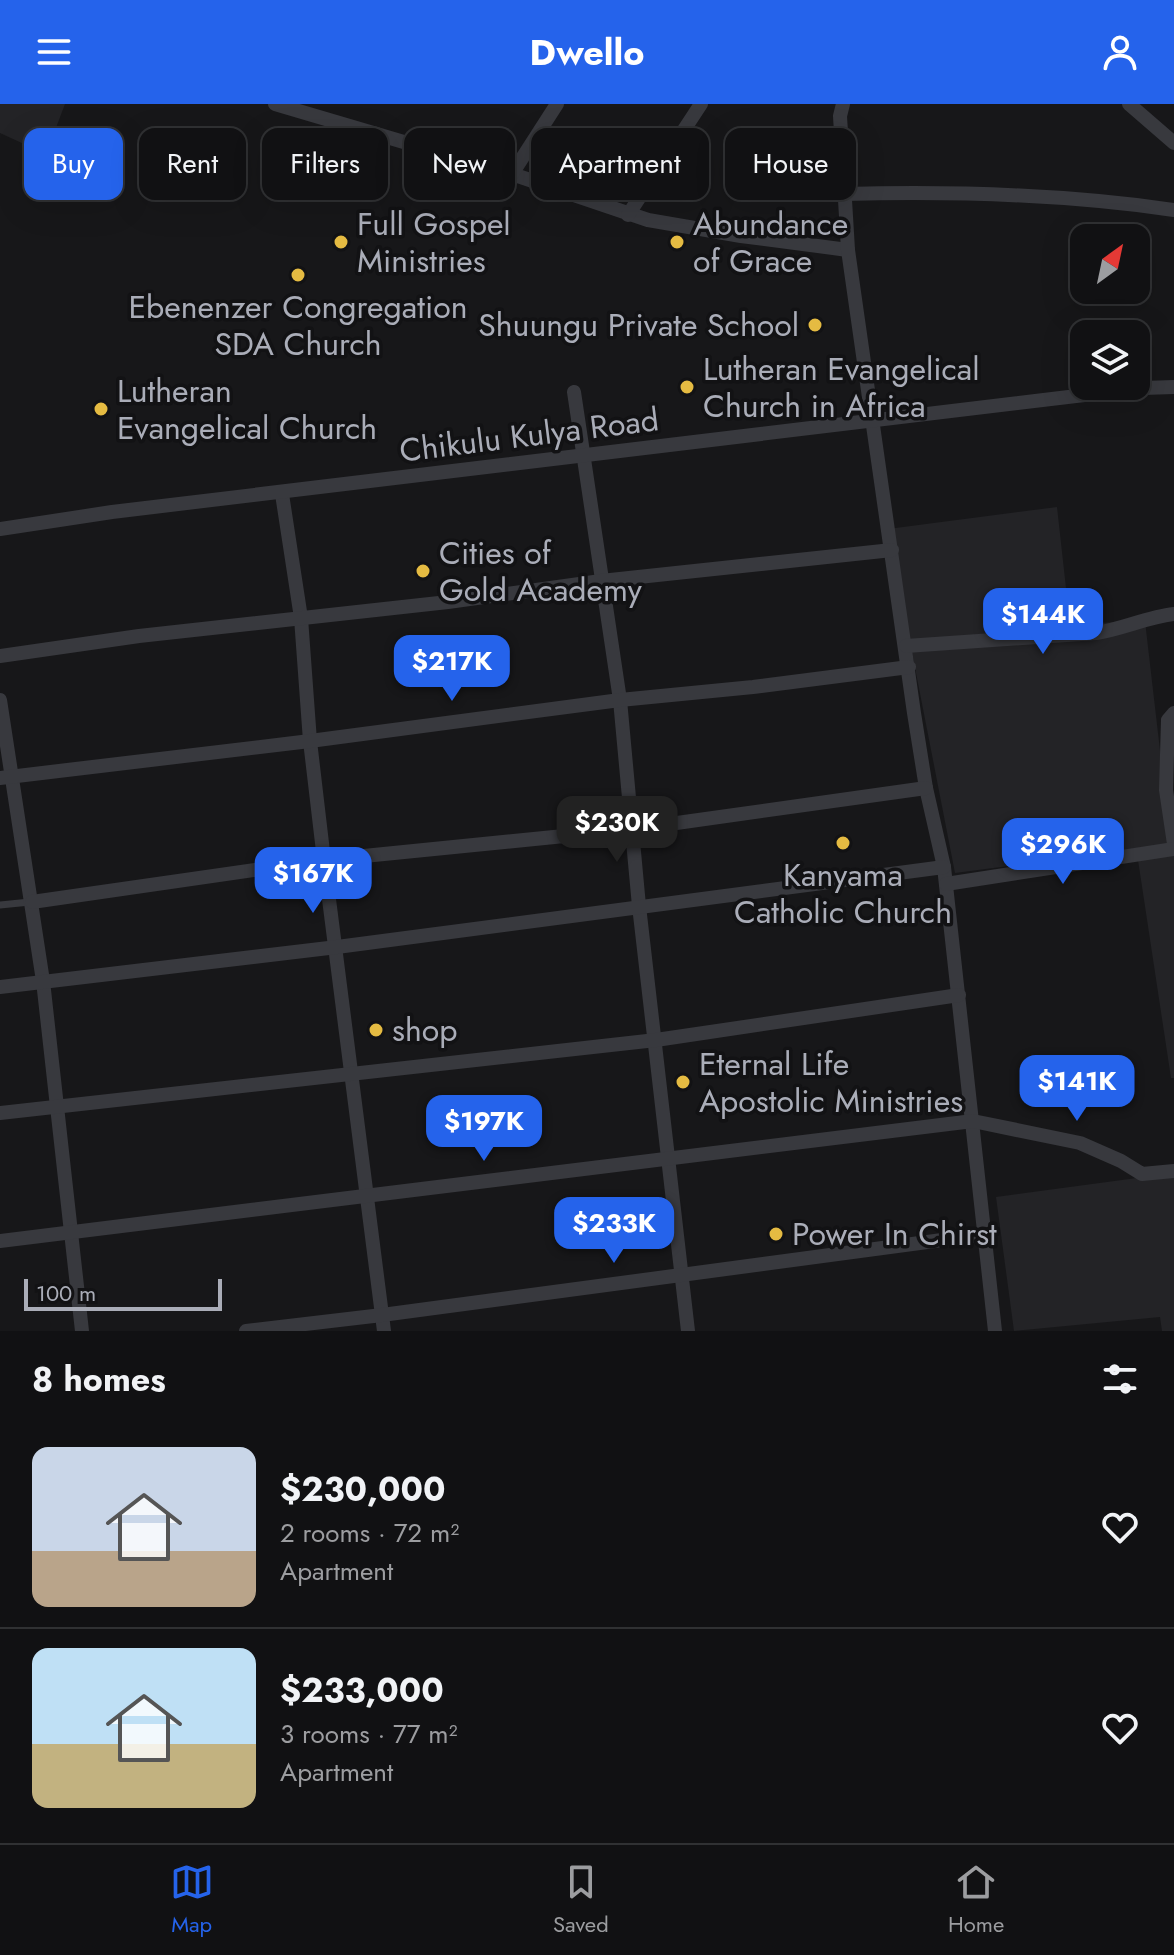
<!DOCTYPE html>
<meta charset="utf-8">
<style>
body{margin:0;font-family:Jost,sans-serif;background:#1e1f21;color:#f1f3f6;height:100vh;display:flex;flex-direction:column;font-size:30px;white-space:nowrap}
*{box-sizing:border-box;margin:0}
p{font-size:26px;color:#9c9da0}
.icon{flex:none;width:44px;height:44px;fill:none;stroke:currentColor;stroke-width:2;stroke-linecap:round;stroke-linejoin:round}
.map{position:relative;height:1227px;overflow:hidden}
.details{display:flex;flex-direction:column;background:#111113;flex:1}
.details>*{flex:none}
.banner{position:absolute;left:24px;top:24px;width:1126px;height:72px;display:flex;gap:16px}
.needle{width:52px;rotate:33deg}
.buttons{position:absolute;left:1070px;top:120px;display:grid;gap:16px}
.buttons a{display:grid;place-items:center;width:80px;height:80px;border-radius:16px;background:#111113;box-shadow:0 8px 32px #0002,0 0 0 2px #303133;font-size:40px}
.scale{position:absolute;left:24px;bottom:20px;width:198px;box-sizing:border-box;padding-left:8px;border:4px solid #aaadb8;border-top:0;font-size:22px;line-height:28px;white-space:nowrap;color:#aaadb8;-webkit-text-stroke:6px #121214;paint-order:stroke}
.price{position:absolute;translate:-50% -68px;padding:0 18px;border-radius:16px;background:#2563eb;color:#fff;font-size:26px;line-height:52px;filter:drop-shadow(0 2px 4px #0008)}
.price::after{content:'';position:absolute;left:50%;top:48px;width:24px;height:18px;margin-left:-12px;background:inherit;clip-path:polygon(0 0,100% 0,50% 100%)}
.price.selected{background:#222;color:#fff}
ul{padding:0;list-style:none}
li{display:flex;align-items:center;gap:24px;height:200px;padding:0 32px}
li+li{border-top:2px solid #303133}
li span{display:grid;place-items:center;flex:none;width:224px;height:160px;border-radius:16px;color:#555}
li>.icon{margin-inline-start:auto}
span .icon{width:96px;height:96px;fill:#fffc;stroke-width:1}
li b{font-size:34px}
h2{display:flex;justify-content:space-between;align-items:center;height:96px;padding:0 32px;font-size:34px}
.pill{padding:0 28px;border-radius:16px;background:#111113;box-shadow:0 8px 32px #0002,0 0 0 2px #303133;font-size:28px;line-height:72px}
.pill.selected{background:#2563eb;color:#fff}
header{display:flex;justify-content:space-between;align-items:center;height:104px;padding:0 32px;background:#2563eb;color:#fff;font-size:36px;font-weight:700}
.menu{display:flex;justify-content:space-around;align-items:center;height:112px;border-top:2px solid #303133;background:#111113;font-size:22px;color:#9c9da0}
.menu a{display:grid;justify-items:center;gap:4px}
.menu .selected{color:#2563eb}
.map>svg:first-child{display:block}
</style>
<header><svg class="icon" aria-label="menu" viewBox="0 0 24 24"><path d="M4 6h16M4 12h16M4 18h16"/></svg>Dwello<svg class="icon" aria-label="person" viewBox="0 0 24 24"><circle cx="12" cy="8" r="4"/><path d="M4 21q1-7 8-7t8 7"/></svg></header>
<div class="map">
<svg width="1174" height="1227" viewBox="0 0 1174 1227">
<rect width="100%" height="100%" fill="#171719"/>
<g fill="#232326">
<path d="M0,0H65L46,50L0,29Z"/>
<path d="M1057,403L1070,520L1145,517L1171,741L955,769L888,425Z"/>
<path d="M1174,751V974H1171L1138,756Z"/>
<path d="M1174,1069V1227H1162L1160,1213L1014,1227L996,1093Z"/>
</g>
<g fill="none" stroke-linecap="round" stroke-linejoin="round">
<path stroke="#38393e" stroke-width="7" d="M0,801L30,798"/>
<g stroke="#38393e" stroke-width="14">
<path d="M275,0L512,70L648,116L741,132L848,146"/>
<path d="M843,0L840,12L848,146L914,609L926,684L944,763L995,1227"/>
<path d="M1129,0L1174,39"/>
<path d="M512,70L557,0"/>
<path d="M844,90C955,87 1064,90 1174,106"/>
<path d="M628,111L701,0"/>
<path d="M574,288L620,596L639,802L688,1227"/>
<path d="M282,390L301,514L310,637L324,756L384,1227"/>
<path d="M0,425L112,408L1143,284L1174,283"/>
<path d="M906,542L1096,529C1123,525 1147,513 1174,510"/>
<path d="M0,552L139,532L448,498L601,477L892,446"/>
<path d="M0,596L43,877L82,1227"/>
<path d="M1174,609L1168,616L1166,686L1174,740"/>
<path d="M0,674L310,637L620,596L753,583L909,563"/>
<path d="M946,780L1174,745"/>
<path d="M32,798L324,756L634,725L926,684"/>
<path d="M0,883L337,843L944,763"/>
<path d="M0,1009L656,936L959,891"/>
<path d="M0,1137L973,1017L1080,1039L1121,1057L1142,1070L1174,1067"/>
<path d="M246,1227L382,1211L987,1130"/>
</g>
</g>
<g fill="#e5bb42" stroke="#121214" stroke-width="3">
<circle cx="341" cy="138" r="8"/>
<circle cx="677" cy="138" r="8"/>
<circle cx="298" cy="171" r="8"/>
<circle cx="815" cy="221" r="8"/>
<circle cx="687" cy="283" r="8"/>
<circle cx="101" cy="305" r="8"/>
<circle cx="423" cy="467" r="8"/>
<circle cx="843" cy="739" r="8"/>
<circle cx="376" cy="926" r="8"/>
<circle cx="683" cy="978" r="8"/>
<circle cx="776" cy="1130" r="8"/>
</g>
<g text-anchor="middle" stroke-width="7" stroke-linejoin="round" paint-order="stroke">
<g font-size="32" fill="#aaadb8" stroke="#121214" text-anchor="start">
<text x="357" y="131">Full Gospel<tspan x="357" dy="37">Ministries</tspan></text>
<text x="693" y="131">Abundance<tspan x="693" dy="37">of Grace</tspan></text>
<text x="298" y="214" text-anchor="middle">Ebenenzer Congregation<tspan x="298" dy="37">SDA Church</tspan></text>
<text x="799" y="232" text-anchor="end">Shuungu Private School</text>
<text x="703" y="276">Lutheran Evangelical<tspan x="703" dy="37">Church in Africa</tspan></text>
<text x="117" y="298">Lutheran<tspan x="117" dy="37">Evangelical Church</tspan></text>
<text x="439" y="460">Cities of<tspan x="439" dy="37">Gold Academy</tspan></text>
<text x="843" y="782" text-anchor="middle">Kanyama<tspan x="843" dy="37">Catholic Church</tspan></text>
<text x="392" y="937">shop</text>
<text x="699" y="971">Eternal Life<tspan x="699" dy="37">Apostolic Ministries</tspan></text>
<text x="792" y="1141">Power In Chirst</text>
</g>
<g font-size="32" fill="#aaadb8" stroke="#121214">
<text transform="translate(529 331) rotate(-7)" y="11">Chikulu Kulya Road</text>
</g>
</g>
</svg>
<div class="buttons">
<a><svg class="needle" viewBox="-14 -14 28 28"><path d="M0-13l5 13h-10z" fill="#e53935"/><path d="M0 13l5-13h-10z" fill="#9c9da0"/></svg></a>
<a><svg class="icon" aria-label="layers" viewBox="0 0 24 24"><path d="M12 4l9 5-9 5-9-5zM3 14l9 5 9-5"/></svg></a>
</div>
<div class="scale">100 m</div>
<b class="price" style="left:1043px;top:552px">$144K</b>
<b class="price" style="left:452px;top:599px">$217K</b>
<b class="price selected" style="left:617px;top:760px">$230K</b>
<b class="price" style="left:1063px;top:782px">$296K</b>
<b class="price" style="left:313px;top:811px">$167K</b>
<b class="price" style="left:1077px;top:1019px">$141K</b>
<b class="price" style="left:484px;top:1059px">$197K</b>
<b class="price" style="left:614px;top:1161px">$233K</b>
<div class="banner">
<a class="pill selected">Buy</a>
<a class="pill">Rent</a>
<a class="pill">Filters</a>
<a class="pill">New</a>
<a class="pill">Apartment</a>
<a class="pill">House</a>
</div>
</div>
<section class="details">
<h2>8 homes<svg class="icon" aria-label="filters" viewBox="0 0 24 24"><path d="M4 7h16M4 17h16"/><circle cx="9" cy="7" r="2"/><circle cx="15" cy="17" r="2"/></svg></h2>
<ul>
<li><span style="background:linear-gradient(#c9d6e8 65%,#b9a48a 0)"><svg class="icon" aria-label="home" viewBox="0 0 24 24"><path d="M3 11l9-7 9 7M6 9v11h12V9"/></svg></span><div><b>$230,000</b><p>2 rooms · 72 m²</p><p>Apartment</p></div><svg class="icon" aria-label="heart" viewBox="0 0 24 24"><path d="M12 20l-8-8c-3-5 5-10 8-4 3-6 11-1 8 4z"/></svg></li>
<li><span style="background:linear-gradient(#bfe0f5 60%,#c2b280 0)"><svg class="icon" aria-label="home" viewBox="0 0 24 24"><path d="M3 11l9-7 9 7M6 9v11h12V9"/></svg></span><div><b>$233,000</b><p>3 rooms · 77 m²</p><p>Apartment</p></div><svg class="icon" aria-label="heart" viewBox="0 0 24 24"><path d="M12 20l-8-8c-3-5 5-10 8-4 3-6 11-1 8 4z"/></svg></li>
</ul>
</section>
<nav class="menu">
<a class="selected"><svg class="icon" aria-label="map" viewBox="0 0 24 24"><path d="M3 6l6-2 6 2 6-2v14l-6 2-6-2-6 2zM9 4v14M15 6v14"/></svg>Map</a>
<a><svg class="icon" aria-label="saved" viewBox="0 0 24 24"><path d="M7 4h10v16l-5-4-5 4z"/></svg>Saved</a>
<a><svg class="icon" aria-label="home" viewBox="0 0 24 24"><path d="M3 11l9-7 9 7M6 9v11h12V9"/></svg>Home</a>
</nav>
